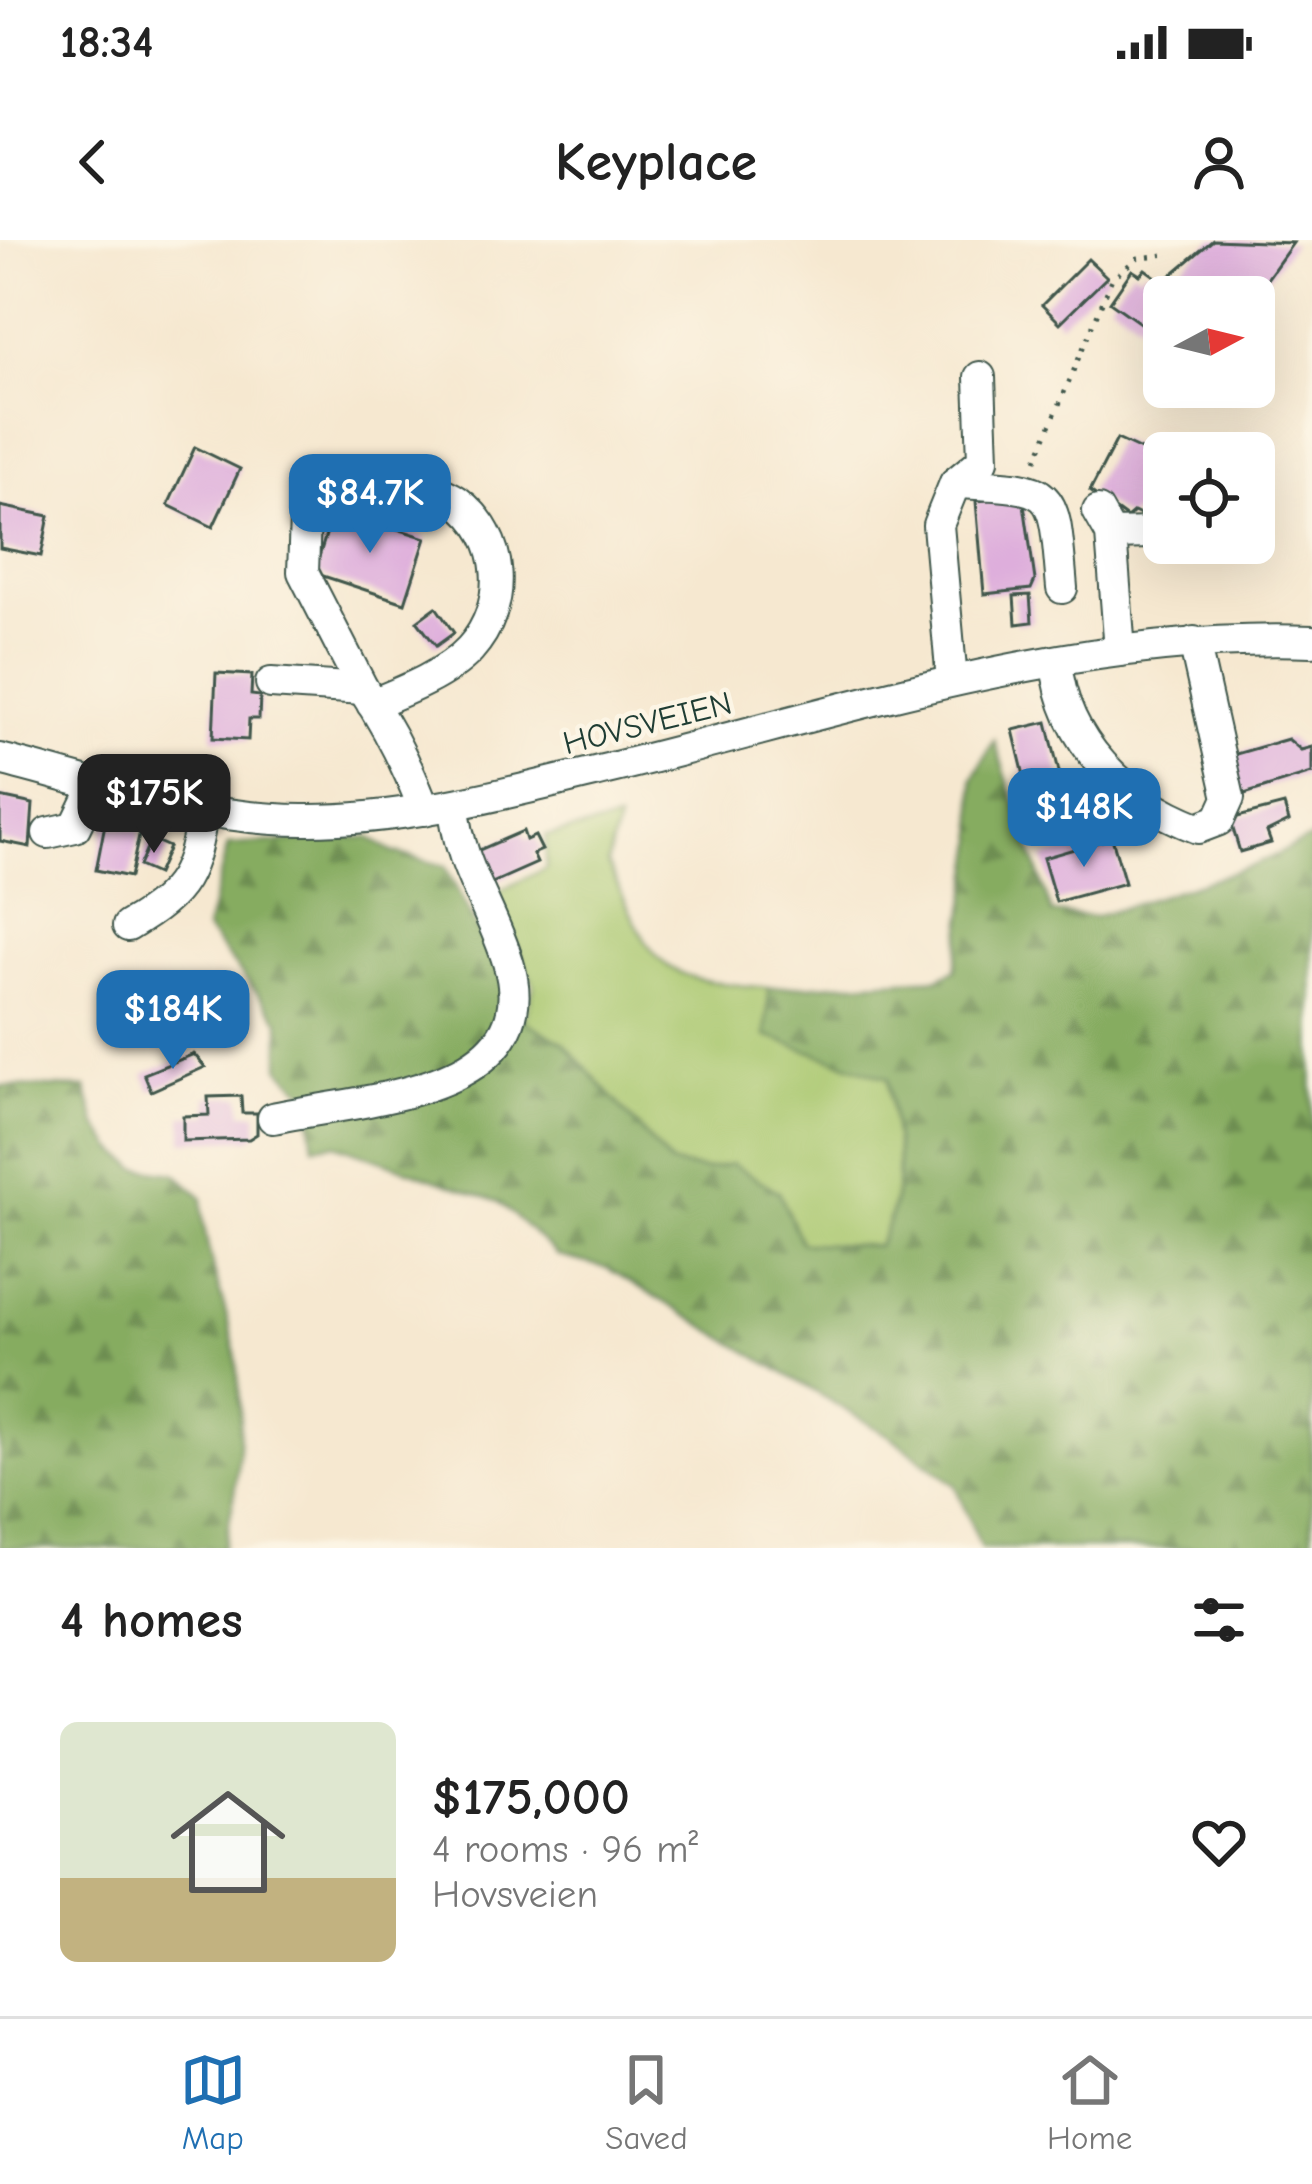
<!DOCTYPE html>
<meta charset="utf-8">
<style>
body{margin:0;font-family:"Comic Neue",sans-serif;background:#f6f6f6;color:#222;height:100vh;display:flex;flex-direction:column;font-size:45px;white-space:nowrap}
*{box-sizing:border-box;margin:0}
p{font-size:39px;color:#767676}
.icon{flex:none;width:66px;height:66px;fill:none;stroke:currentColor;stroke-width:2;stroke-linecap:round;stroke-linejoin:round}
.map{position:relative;height:1308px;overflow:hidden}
.details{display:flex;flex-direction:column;background:#fff;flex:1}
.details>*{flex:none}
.needle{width:78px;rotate:83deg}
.tools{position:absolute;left:1143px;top:36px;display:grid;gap:24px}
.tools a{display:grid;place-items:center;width:132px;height:132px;border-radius:18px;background:#fff;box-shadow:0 12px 48px #0002;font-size:60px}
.price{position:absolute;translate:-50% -102px;padding:0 27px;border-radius:24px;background:#1f6fb2;color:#fff;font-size:39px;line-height:78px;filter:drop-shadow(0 3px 6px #0008)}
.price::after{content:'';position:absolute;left:50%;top:72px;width:36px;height:27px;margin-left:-18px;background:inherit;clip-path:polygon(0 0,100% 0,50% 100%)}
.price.on{background:#222;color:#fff}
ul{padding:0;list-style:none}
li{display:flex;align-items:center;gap:36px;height:300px;padding:0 60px}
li+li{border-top:3px solid #e0e0e0}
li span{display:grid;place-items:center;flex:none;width:336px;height:240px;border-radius:18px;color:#555}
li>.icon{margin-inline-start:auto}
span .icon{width:144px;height:144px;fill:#fffc;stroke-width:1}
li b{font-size:51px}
h2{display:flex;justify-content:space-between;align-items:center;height:144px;padding:0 60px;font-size:51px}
.status{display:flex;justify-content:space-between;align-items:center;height:84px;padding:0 60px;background:#fff;direction:ltr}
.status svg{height:33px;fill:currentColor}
header{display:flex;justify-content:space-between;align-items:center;height:156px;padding:0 60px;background:#fff;font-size:54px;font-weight:700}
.menu{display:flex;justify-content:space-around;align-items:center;height:168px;border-top:3px solid #e0e0e0;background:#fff;font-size:33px;color:#767676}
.menu a{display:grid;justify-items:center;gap:6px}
.menu .on{color:#1f6fb2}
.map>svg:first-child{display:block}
</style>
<div class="status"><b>18:34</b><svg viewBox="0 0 49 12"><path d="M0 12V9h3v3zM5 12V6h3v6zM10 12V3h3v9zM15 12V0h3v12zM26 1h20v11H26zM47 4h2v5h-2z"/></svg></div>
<header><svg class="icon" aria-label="back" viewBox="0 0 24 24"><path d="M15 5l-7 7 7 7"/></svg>Keyplace<svg class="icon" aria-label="person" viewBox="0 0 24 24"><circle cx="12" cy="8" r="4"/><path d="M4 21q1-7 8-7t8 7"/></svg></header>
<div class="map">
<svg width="1312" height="1308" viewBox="0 0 1312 1308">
<defs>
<pattern id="forest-firs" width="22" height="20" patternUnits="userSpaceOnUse" patternTransform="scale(3)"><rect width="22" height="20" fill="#86ac61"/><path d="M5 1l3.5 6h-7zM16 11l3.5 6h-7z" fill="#6d8d51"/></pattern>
</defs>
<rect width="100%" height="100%" fill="#fcf5e5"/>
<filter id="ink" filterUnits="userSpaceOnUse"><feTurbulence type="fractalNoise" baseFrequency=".00833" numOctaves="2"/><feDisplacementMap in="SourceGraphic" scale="24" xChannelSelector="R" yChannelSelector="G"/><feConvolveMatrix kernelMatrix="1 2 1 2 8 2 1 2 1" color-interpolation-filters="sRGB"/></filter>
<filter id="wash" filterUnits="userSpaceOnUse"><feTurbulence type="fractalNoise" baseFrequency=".004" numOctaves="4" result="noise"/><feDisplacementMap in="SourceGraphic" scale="48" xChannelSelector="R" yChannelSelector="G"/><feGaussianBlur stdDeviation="2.7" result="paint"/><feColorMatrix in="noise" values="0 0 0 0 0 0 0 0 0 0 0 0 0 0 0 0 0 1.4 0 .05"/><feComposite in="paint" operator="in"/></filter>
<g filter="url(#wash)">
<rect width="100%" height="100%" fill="#f6e8d0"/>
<path fill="#a9c76e" stroke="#648251" stroke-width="3" d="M618,581L607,624C660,728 646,738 769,748L767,796L888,838C894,909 911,938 878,1006L801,1003L779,952L732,924L705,930L671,924L564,803L524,781L534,745L494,654L546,628V596Z"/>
<g fill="url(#forest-firs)" stroke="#52744a" stroke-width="3">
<path d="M994,500L1052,673L1095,677L1252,626L1312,598V1308H981L955,1245L893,1198L607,1028L558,1016L499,962L335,904L314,906L307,855L280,828V781L206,690L228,605L369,597L392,612L445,626L524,781L564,803L670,924L705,930L732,924L779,952L801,1003L878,1006C912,938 894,909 888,838L766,796L769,748L938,738L955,730L976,602L973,539Z"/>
<path d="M0,846L86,848L96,883L114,909L137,928L175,933L202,957C202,1011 226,1060 235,1112C245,1174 239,1248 223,1308H0Z"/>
</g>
<g id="blocks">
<g fill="#deaedc">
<path d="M1213,0L1293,3L1254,57H1164V100L1110,62L1132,30L1140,35L1145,29L1163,42Z"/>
<path d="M1088,19L1107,37L1060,83L1042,65Z"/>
<path d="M1117,199L1158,218L1152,230L1164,236V262L1155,282L1134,272L1127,278L1090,251Z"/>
<path d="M195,207L240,229L213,287L168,265Z"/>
<path d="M1023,257L1035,340L1031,349L984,354L976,261Z"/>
<path d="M0,266L49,276L41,316L0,308Z"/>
<path d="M334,269L426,298L405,363L314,333Z"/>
<path d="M1030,355L1032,382L1016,384L1014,356Z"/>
<path d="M436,367L454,393L436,406L417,381Z"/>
<path d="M216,433L252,435L251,455L260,456L259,479H249L248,500L213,498Z"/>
<path d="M1047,482L1070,577L1036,585L1013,490Z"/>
<path d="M1288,499L1301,510L1312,507V533L1241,555L1229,516Z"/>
<path d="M0,557L33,564L30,607L0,601Z"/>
<path d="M1284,565L1289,581L1267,592L1271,603L1240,612L1230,579Z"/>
<path d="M105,584L140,591L130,637L96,630Z"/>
<path d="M523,591L526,600L535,596L542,610L533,614L537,623L483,647L468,615Z"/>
<path d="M1112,598L1125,643L1056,662L1043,618Z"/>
<path d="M151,599L169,607L157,634L139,626Z"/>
<path d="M194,814L205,827L151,851L144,834Z"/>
<path d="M241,856L242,873H257V894L249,899L183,901V876L209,875L208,857Z"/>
</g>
</g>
</g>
<g filter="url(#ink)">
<use href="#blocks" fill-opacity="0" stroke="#3f574b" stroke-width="3"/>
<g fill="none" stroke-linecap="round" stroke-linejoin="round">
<g stroke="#3f574b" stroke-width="34">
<g id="minor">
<path d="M955,243L983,220L980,137"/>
<path d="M1098,271L1111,294L1120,411"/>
<path d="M1111,294L1153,293"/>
<path d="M1056,422C1064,503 1125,560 1198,588L1219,580L1229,558L1194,402"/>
<path d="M952,441L938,285L955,243C1059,248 1053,245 1062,348"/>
<path d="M271,443L363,449"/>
<path d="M372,464C404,451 447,434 470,409C509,366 506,297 457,261C425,238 364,243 328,247L305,278L303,332L363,449C389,489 408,525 424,570"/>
<path d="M0,519C98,544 200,580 303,580C406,581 507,553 607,529C838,473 1072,392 1312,401"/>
<path d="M48,593L75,587L96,544"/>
<path d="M128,686C186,652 193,633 203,569"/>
<path d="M273,878C354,860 549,854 508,722C491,666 458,625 454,565"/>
</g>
</g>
<path stroke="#3f574b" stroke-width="4.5" stroke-dasharray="3 9" stroke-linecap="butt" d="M1036,220L1112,39L1137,18L1169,14"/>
<use href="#minor" stroke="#fff" stroke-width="30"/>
</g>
</g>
<g text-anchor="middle" stroke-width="9" stroke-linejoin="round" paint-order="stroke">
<g font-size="33" fill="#1f3d34" stroke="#fcf5e5">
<text transform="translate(647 482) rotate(-14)" y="12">HOVSVEIEN</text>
</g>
</g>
</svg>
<div class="tools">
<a><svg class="needle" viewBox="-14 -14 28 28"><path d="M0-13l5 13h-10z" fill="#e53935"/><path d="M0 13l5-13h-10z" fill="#767676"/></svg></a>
<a><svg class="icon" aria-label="locate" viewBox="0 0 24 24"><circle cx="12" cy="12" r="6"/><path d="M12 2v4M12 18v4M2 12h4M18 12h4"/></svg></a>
</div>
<b class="price" style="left:370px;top:316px">$84.7K</b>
<b class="price on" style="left:154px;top:616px">$175K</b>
<b class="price" style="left:1084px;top:630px">$148K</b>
<b class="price" style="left:173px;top:832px">$184K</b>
</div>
<section class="details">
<h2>4 homes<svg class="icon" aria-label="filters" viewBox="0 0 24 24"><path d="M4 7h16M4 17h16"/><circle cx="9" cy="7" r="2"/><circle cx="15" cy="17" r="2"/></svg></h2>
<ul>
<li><span style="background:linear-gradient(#dfe7d0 65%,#c2b280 0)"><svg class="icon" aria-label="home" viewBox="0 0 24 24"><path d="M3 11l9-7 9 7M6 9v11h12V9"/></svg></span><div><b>$175,000</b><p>4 rooms · 96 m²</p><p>Hovsveien</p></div><svg class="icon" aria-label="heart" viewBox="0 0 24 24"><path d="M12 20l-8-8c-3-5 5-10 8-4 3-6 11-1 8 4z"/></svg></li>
</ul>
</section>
<nav class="menu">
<a class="on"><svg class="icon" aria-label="map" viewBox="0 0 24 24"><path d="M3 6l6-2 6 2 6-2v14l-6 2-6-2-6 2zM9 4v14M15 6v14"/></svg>Map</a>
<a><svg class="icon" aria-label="saved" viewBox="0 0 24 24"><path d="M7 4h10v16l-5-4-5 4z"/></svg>Saved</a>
<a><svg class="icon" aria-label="home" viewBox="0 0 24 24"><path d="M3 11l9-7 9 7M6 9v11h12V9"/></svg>Home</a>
</nav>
